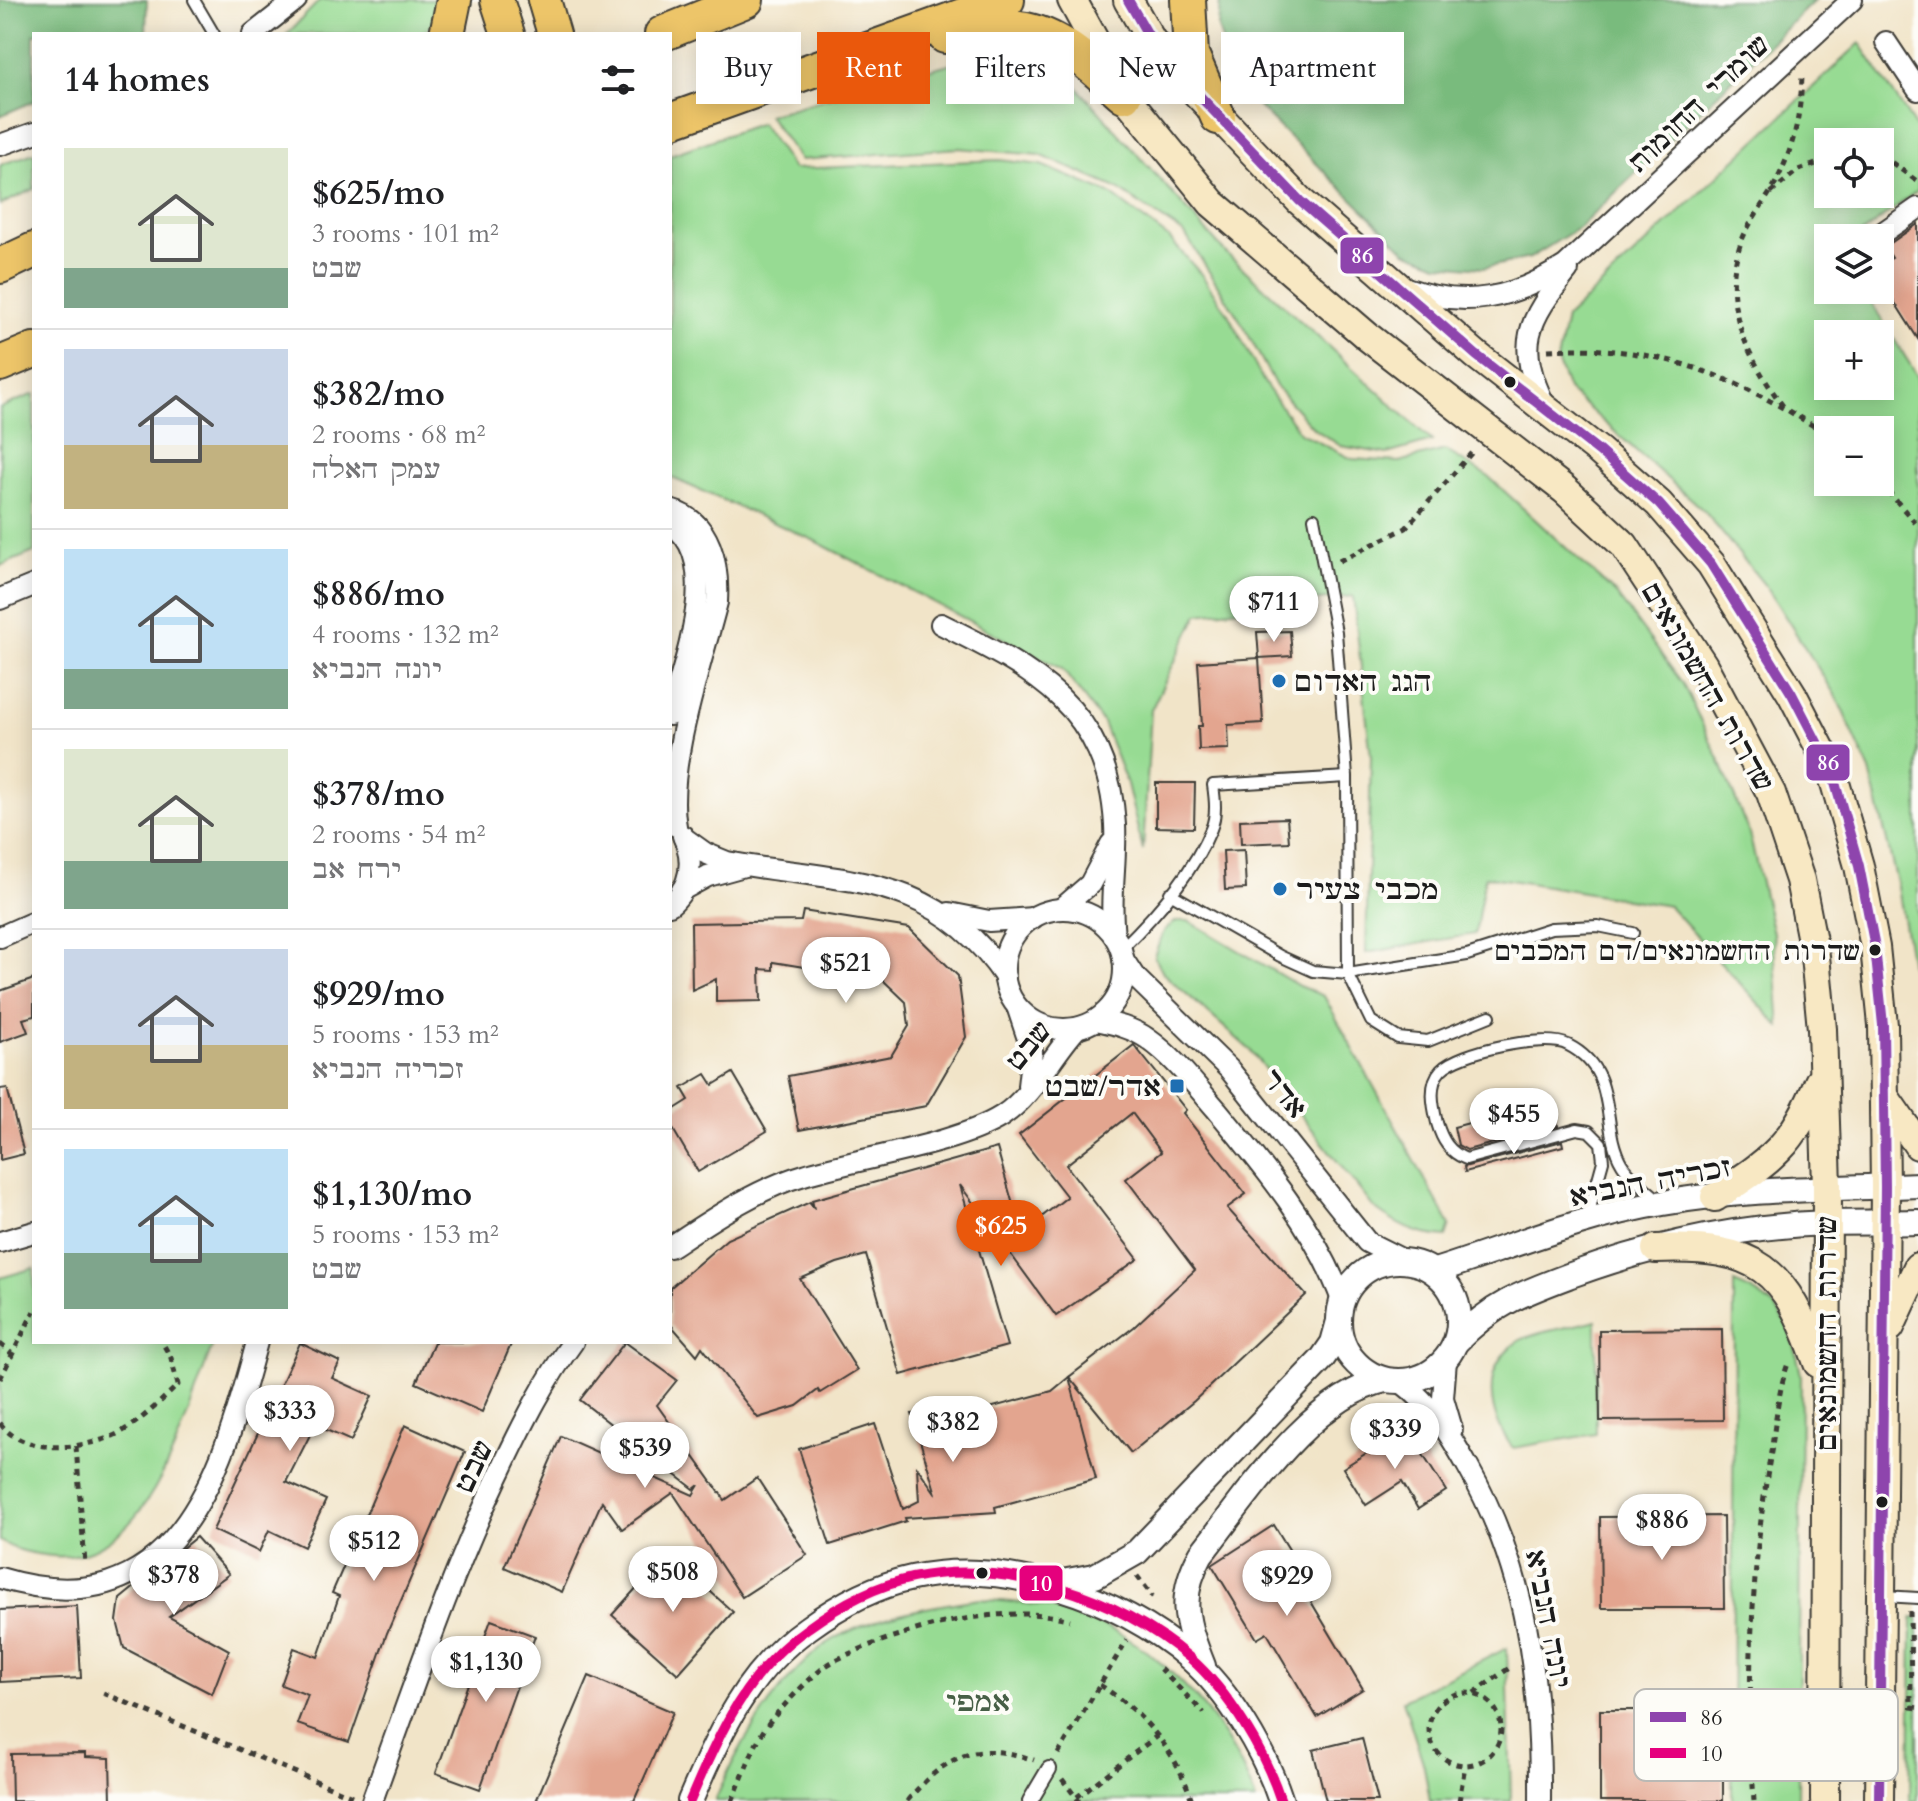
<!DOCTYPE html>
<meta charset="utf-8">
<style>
body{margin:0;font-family:Cardo,"Frank Ruhl Libre",serif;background:#f2f2f2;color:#202124;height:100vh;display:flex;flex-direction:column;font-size:30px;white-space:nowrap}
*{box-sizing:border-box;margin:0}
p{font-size:26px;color:#757577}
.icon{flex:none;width:44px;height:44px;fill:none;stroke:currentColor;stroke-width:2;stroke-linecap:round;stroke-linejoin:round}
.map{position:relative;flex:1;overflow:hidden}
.sheet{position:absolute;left:32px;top:32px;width:640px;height:1312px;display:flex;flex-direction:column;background:#fff;border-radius:0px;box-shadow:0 4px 20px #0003}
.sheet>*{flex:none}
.hud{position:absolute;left:696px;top:32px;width:760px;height:72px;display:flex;gap:16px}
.fabs{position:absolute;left:1814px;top:128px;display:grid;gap:16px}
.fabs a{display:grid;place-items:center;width:80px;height:80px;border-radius:0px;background:#fff;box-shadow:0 4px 20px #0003;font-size:40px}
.price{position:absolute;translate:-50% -68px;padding:0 18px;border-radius:28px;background:#fff;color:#222;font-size:26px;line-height:52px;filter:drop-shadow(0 2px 4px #0008)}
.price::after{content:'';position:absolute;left:50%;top:48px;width:24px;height:18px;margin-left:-12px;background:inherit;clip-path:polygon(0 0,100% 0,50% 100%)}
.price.active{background:#ea580c;color:#fff}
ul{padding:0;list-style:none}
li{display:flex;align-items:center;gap:24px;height:200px;padding:0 32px}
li+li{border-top:2px solid #e0e0e0}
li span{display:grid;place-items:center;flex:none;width:224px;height:160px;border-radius:0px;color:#555}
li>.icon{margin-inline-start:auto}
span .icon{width:96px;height:96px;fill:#fffc;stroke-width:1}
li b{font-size:34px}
h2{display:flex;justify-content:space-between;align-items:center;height:96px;padding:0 32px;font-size:34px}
.pill{padding:0 28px;border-radius:0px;background:#fff;box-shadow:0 4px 20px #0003;font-size:28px;line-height:72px}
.pill.active{background:#ea580c;color:#fff}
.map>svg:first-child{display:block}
</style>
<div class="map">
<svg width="1918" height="1801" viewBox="0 0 1918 1801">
<rect width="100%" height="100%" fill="#fdfcf7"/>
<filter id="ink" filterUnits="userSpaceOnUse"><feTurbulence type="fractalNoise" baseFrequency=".0125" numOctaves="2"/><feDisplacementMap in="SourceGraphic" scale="16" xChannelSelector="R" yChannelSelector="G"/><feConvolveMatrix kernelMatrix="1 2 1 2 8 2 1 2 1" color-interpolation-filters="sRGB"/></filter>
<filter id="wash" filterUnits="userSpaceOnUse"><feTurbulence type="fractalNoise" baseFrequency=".006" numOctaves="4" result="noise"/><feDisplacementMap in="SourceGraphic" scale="32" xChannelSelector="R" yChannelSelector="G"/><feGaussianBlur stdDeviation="1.8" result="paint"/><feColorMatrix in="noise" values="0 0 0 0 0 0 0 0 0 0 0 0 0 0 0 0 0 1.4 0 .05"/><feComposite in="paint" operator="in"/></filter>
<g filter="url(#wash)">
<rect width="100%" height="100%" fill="#f1e4c8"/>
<g fill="#97db93" stroke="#5a7c58" stroke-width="2" fill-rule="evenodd">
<path d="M320,0H440L435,23L421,34H287Z"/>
<path d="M1860,43L1918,131V190L1856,238H1828V290H1863L1918,377V1007L1898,887L1870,771L1837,698L1767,588L1705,512L1568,390L1557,361L1566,318ZM1828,142H1880V194H1828ZM1828,334H1880V386H1828ZM1828,430H1880V482H1828Z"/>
<path d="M1008,52L1035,54L1060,68L1226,253L1432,441L1387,454L1341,446L1313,428L1277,388L1243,325L1185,234L1116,188L1040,155L958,148L800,160L768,115L970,58Z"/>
<path d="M761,123L793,169L999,160L1041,165L1109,193L1170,239L1201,274L1228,314L1265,384L1300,433L1352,459L1399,462L1445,450L1489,477L1616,594L1683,684L1719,759L1749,833L1773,933L1780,1027L1669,906L1485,876L1475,934L1366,953L1371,757L1353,596L1198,614L1151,710L1143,851L1127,784L1103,723L1062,669L813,540L670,477V155Z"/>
<path d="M34,153V189L0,205V165Z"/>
<path d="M34,394V552L0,566V408Z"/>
<path d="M1176,921H1189L1299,986L1324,996L1450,1225L1446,1237C1416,1235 1398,1226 1374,1208L1250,1050L1164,974L1154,956L1164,931Z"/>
<path d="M34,1268V1342H214C185,1414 152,1565 52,1556C34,1554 15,1551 0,1541V1278Z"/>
<path d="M1734,1283C1784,1302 1791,1325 1801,1375L1798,1801H1732Z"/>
<path d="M1596,1320V1434L1513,1448C1489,1418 1479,1368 1517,1342C1533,1332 1576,1326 1596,1320Z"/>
<path d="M980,1599C1006,1602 1034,1603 1060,1610C1151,1632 1226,1715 1256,1801H715C736,1749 771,1692 813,1654C853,1619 929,1606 980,1599Z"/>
<path d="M1912,1617H1918V1801H1910Z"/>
<path d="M1507,1648L1511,1801H1430L1424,1766L1403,1700Z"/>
</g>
<g fill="#79bb7d" stroke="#4a6c4c" stroke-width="2">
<path d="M0,0H147L146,34H34V101L0,116Z"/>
<path d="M1220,0H1815L1580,227L1530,258L1483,268L1438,264L1405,251L1259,107L1231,69L1218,28Z"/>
</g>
<g id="blocks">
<g fill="#e3a58f">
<path d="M1918,224V339L1880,279V265L1892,258L1885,247Z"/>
<path d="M1290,631L1292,656L1259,658L1257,632Z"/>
<path d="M1259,658L1263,723L1228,725L1229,749L1199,750L1198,726H1202L1198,662Z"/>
<path d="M1156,783H1195L1194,828L1156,827Z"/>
<path d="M1287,818L1289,842L1241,844L1240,820Z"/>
<path d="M1244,850L1246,889L1225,890L1223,851Z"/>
<path d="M803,911L909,928L958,976L966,1037L926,1106L799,1130L788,1076L891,1056L909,1026L906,1002L883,980L773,962V970L760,969L761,1001L716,1002V979L692,990L691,923L801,921Z"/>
<path d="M34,979V1016L23,1019L28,1032L0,1042V991Z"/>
<path d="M1134,1045L1186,1110L1183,1113L1246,1194L1227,1208L1306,1295L1194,1401L1131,1453L1069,1377L1134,1327L1195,1270L1126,1179L1161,1152L1132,1113L1066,1165L1138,1259L1056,1316L960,1185L1007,1346L901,1375L866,1255L837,1263L800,1279L857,1370L820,1393L818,1390L797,1406L758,1418L702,1347L697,1355L670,1324V1288L727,1239L810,1202L814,1209L812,1200L997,1148L1021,1233L1067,1197L1019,1135Z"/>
<path d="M733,1073L767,1131L698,1172L670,1124V1112L689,1100L682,1088L706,1074L713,1085Z"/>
<path d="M7,1088L24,1154L0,1160V1089Z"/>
<path d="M1552,1101L1558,1126L1467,1150L1458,1145L1454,1127Z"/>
<path d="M1562,1141L1563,1146L1465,1172L1464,1167Z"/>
<path d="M1722,1329L1723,1420L1600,1421L1599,1330Z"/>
<path d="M434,1342H512L482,1412L416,1383Z"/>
<path d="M625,1342L677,1380L657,1405L725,1500L757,1478L807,1555L742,1597L673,1493L622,1529L602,1501L562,1592L504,1567L561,1436L693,1495L699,1485L694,1489L580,1400Z"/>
<path d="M300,1343L340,1362L332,1378L372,1396L351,1441L315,1425L286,1482L326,1500L304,1547L269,1530L259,1552L213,1530Z"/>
<path d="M1069,1377L1096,1479L995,1507L996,1512L905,1518L906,1521L830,1545L799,1449L875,1424L903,1509L919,1501L917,1467L936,1494L912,1414L986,1409L1052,1391Z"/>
<path d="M405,1425L465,1452L387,1633L349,1742L297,1724L308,1695L281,1685L294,1648L318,1657L339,1596L332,1593Z"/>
<path d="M1406,1428L1446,1491L1418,1509L1402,1482L1366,1505L1343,1468Z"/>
<path d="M1723,1516L1724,1608H1601L1600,1517Z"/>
<path d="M1274,1525L1301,1569L1294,1573L1363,1689L1317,1717L1267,1633L1257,1639L1212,1565Z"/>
<path d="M196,1537L229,1574L169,1617L229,1650L212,1694L124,1648L117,1621L120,1599Z"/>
<path d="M668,1553L733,1612L678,1674L612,1615Z"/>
<path d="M77,1606L81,1678L0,1682V1610Z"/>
<path d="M491,1620L535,1636L480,1789L436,1773Z"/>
<path d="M589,1676L673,1712L634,1801H536Z"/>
<rect x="1600" y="1710" width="123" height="91"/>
<path d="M1362,1738L1378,1801H1326L1313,1750Z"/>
<path d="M85,1753V1757L110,1758L111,1801H12L11,1754Z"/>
</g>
</g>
</g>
<g filter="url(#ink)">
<use href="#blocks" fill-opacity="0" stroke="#3c3a36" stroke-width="2"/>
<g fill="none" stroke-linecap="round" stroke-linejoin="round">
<g stroke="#3c3a36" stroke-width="14">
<g id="service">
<path d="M194,0L214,34"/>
<path d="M1314,518L1336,632L1347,777L1348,974L1371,1021L1398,1038L1428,1041L1490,1016"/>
<path d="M1170,893L1280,956L1313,971L1348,974L1467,955L1551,928L1598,926L1633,933"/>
<path d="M1121,949C1155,916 1193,873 1211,829C1217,815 1215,799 1213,785L1347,777"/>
<path d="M1587,1219L1603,1161L1601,1143L1589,1131L1577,1129L1466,1159C1449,1152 1442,1140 1437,1123C1433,1106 1428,1084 1441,1070C1459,1051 1545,1033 1568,1045C1621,1072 1599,1126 1622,1164C1631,1178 1649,1191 1661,1202"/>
<path d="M1884,1596L1918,1598"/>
</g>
</g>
<g stroke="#3c3a36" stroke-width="18">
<path id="pedestrian" d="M1030,1801L1049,1769"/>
</g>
<g stroke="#3c3a36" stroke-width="24">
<g id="minor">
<path d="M253,34L296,0"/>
<path d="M1886,42L1918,90"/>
<path d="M0,145L34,133"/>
<path d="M1875,238L1918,208"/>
<path d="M1406,288C1465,309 1513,299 1565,266L1852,0"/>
<path d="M1545,406C1515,344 1527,322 1568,270"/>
<path d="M670,510C712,521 719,566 717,602C702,662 665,768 676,826"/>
<path d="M670,524C726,557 682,667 670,715"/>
<path d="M0,599L34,585"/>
<path d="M941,624C1034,670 1108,707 1115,825C1117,862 1109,898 1114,935"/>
<path d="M684,838L705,853L727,862C838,883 933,870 1005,977"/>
<path d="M682,890L708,876L744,866"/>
<path d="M670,905C691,887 695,860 683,836"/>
<path d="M1061,909L1090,884L1111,844"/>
<circle cx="1064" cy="969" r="60"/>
<path d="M949,913L989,921L1033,918"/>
<path d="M0,937L34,922"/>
<path d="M1123,959L1134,976L1229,1069L1367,1242L1403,1260"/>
<path d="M1018,1009L1032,1051L1028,1086"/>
<path d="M1096,1020C1115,1024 1133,1028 1148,1039C1174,1057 1196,1086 1217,1110C1266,1169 1315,1228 1342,1300"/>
<path d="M0,1242L34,1232"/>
<path d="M670,1247C711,1220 756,1189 804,1175C859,1158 956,1145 1002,1116C1033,1096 1052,1055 1077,1028"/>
<path d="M1446,1360L1443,1398L1452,1429"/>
<path d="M1401,1382C1432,1405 1449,1433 1468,1467C1527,1571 1541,1682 1540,1801"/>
<path d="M0,1578C174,1631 221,1477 257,1342"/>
<path d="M372,1801C413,1688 451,1573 504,1464C524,1422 545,1380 573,1342"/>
</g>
</g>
<g stroke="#3c3a36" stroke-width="28">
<g id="tertiary">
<circle cx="1399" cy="1321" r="60"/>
<path d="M1435,1271C1510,1247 1585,1216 1663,1203C1749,1188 1831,1189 1918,1185"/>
<path d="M1457,1341C1492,1304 1523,1293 1571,1275C1653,1245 1739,1226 1827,1223C1857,1222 1887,1223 1918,1222"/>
<path d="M1051,1584L1095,1576L1137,1552L1322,1359L1333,1343L1339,1321"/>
<path d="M1203,1666C1186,1623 1177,1597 1201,1554C1246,1497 1311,1396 1385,1380"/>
<path d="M690,1801C718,1735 747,1670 808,1628C838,1606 875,1586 912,1578C1006,1558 1118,1597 1190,1658C1229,1692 1265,1752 1281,1801"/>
</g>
</g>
<g stroke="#3c3a36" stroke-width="32">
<g id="secondary">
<path d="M1072,0L1124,95L1212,203L1368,337L1565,490L1624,545L1703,665L1771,793L1800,880L1815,956L1822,1029L1827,1186L1825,1801"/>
<path d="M1128,0L1151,40L1191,87L1300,201L1476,355L1599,451L1659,504L1711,564L1792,694L1831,769L1859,866L1875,947L1883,1025L1885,1187L1879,1801"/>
<path d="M1884,1096L1918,1145"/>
<path d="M1715,1197C1773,1159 1792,1147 1819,1082"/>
<path d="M1656,1249C1758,1245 1785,1268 1818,1363"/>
<path d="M1890,1327L1918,1267"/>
</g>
</g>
<g stroke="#3c3a36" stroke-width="36">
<g id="primary">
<path d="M497,0L508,34"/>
<path d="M544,0L554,34"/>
</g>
</g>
<g stroke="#3c3a36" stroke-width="38">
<g id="trunk">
<path d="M1188,0L1191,54L1218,117"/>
<path d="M447,34L454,0"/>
<path d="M662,34L746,0"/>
<path d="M945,36C968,34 996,27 1020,29C1061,34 1094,69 1124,95"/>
<path d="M670,121L1007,0"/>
<path d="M0,266L34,250"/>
<path d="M0,364L34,350"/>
</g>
</g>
<g stroke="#3c3a36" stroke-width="5" stroke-dasharray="6 6" stroke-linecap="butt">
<path d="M1880,160L1891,162L1918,182"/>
<path d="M1771,193L1798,170L1828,160"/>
<path d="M1548,350C1658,343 1737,377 1828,435"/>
<path d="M1783,406C1750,361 1722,309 1738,252C1745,224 1767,202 1779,176C1795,143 1801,111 1802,75"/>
<path d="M1880,482L1918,526"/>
<path d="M1339,561L1406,528L1474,450"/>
<path d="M0,1344L11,1353"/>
<path d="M0,1379L34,1311"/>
<path d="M0,1423C23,1456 81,1449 113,1436C136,1426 160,1402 178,1385L171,1358L162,1342"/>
<path d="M76,1446L85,1564"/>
<path d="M1137,1576L1153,1597"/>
<path d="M1910,1611L1911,1707L1918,1708"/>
<path d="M1160,1669L1204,1713"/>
<path d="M1100,1685C1142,1712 1177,1751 1192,1801"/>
<circle cx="1465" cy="1729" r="36"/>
<path d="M103,1693L352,1796"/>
<path d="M1474,1693L1512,1666"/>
<path d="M1058,1754L1127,1640"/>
<path d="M1062,1779L1079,1801"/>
<path d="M1077,1797L1157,1736"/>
<path d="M732,1801C744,1776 754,1740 772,1719C786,1703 816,1670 834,1661C896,1630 1002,1601 1070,1620"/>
<path d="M907,1801C945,1756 976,1740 1034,1760"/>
<path d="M1459,1801L1465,1766"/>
<path d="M1754,1801C1746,1683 1751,1568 1771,1452C1776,1422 1778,1389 1789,1361"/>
</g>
<use href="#service" stroke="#fff" stroke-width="10"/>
<use href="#pedestrian" stroke="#fff" stroke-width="14"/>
<use href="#minor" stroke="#fff" stroke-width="20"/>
<use href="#tertiary" stroke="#fff" stroke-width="24"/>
<use href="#secondary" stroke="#f8e8c3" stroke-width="28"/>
<use href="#primary" stroke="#edc569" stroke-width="32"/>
<use href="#trunk" stroke="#edc569" stroke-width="34"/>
<g stroke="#fdfcf7" stroke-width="16">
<path id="bus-1" d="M1128,0L1151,40L1191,87L1300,201L1476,355L1599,451L1659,504L1711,564L1792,694L1831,769L1859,866L1875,947L1883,1025L1885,1187L1879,1801"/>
</g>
<g stroke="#fdfcf7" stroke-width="16">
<path id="bus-2" d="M690,1801C718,1735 747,1670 808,1628C838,1606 875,1586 912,1578C1006,1558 1118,1597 1190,1658C1229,1692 1265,1752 1281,1801"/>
</g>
<use href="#bus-1" stroke="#8e44ad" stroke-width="10"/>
<use href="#bus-2" stroke="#e5007d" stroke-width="10"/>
</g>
</g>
<g fill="#1c1c1c" stroke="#fdfcf7" stroke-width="3">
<circle cx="1510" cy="382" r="7"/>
<circle cx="1875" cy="950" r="7"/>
<circle cx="1882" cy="1502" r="7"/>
<circle cx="982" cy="1573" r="7"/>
</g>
<g fill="#1f6fb2" stroke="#fdfcf7" stroke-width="3">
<circle cx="1279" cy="681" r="8"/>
<circle cx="1280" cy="889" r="8"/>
<rect x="1169" y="1078" width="16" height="16" rx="4"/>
</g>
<g text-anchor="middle" stroke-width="8" stroke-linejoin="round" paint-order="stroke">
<g font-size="26" fill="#1c1c1c" stroke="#fdfcf7" text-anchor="end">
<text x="1860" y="960">שדרות החשמונאים/דם המכבים</text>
</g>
<g font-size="28" fill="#1c1c1c" stroke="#fdfcf7">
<text transform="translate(1698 103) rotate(-44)" y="10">שומרי החומות</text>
<text transform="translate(1708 686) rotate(60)" y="10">שדרות החשמונאים</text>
<text transform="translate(1028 1045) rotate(-51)" y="10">שבט</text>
<text transform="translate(1285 1093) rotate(51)" y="10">אדר</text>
<text transform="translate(1651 1181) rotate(-11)" y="10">זכריה הנביא</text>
<text transform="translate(1826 1334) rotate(-90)" y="10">שדרות החשמונאים</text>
<text transform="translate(473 1466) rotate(-65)" y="10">שבט</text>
<text transform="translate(1549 1619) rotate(79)" y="10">יונה הנביא</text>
</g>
<g font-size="28" fill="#1c1c1c" stroke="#fdfcf7" text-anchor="start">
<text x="1295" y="691">הגג האדום</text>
<text x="1296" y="899">מכבי צעיר</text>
<text x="1161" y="1096" text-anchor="end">אדר/שבט</text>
</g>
<g font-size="28" fill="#475f46" stroke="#fdfcf7">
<text x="978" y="1711">אמפי</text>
</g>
</g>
<rect x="1634" y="1689" width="264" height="92" rx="12" fill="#fdfcf7" stroke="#bab9b5" stroke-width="2"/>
<rect x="1650" y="1712" width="36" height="10" fill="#8e44ad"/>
<rect x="1650" y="1748" width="36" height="10" fill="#e5007d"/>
<g font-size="22" fill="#1c1c1c">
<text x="1700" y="1725">86</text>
<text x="1700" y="1761">10</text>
</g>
<g stroke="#fdfcf7" stroke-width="3">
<rect x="1339" y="236" width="46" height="39" rx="8" fill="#8e44ad"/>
<rect x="1805" y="743" width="46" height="39" rx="8" fill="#8e44ad"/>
<rect x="1018" y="1564" width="46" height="38" rx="8" fill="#e5007d"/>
</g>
<g font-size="22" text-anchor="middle" font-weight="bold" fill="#fff">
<text x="1362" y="263">86</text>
<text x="1828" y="770">86</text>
<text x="1041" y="1591">10</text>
</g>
</svg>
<div class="fabs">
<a><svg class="icon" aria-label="locate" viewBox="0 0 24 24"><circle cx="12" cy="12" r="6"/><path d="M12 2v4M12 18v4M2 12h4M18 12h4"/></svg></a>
<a><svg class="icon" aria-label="layers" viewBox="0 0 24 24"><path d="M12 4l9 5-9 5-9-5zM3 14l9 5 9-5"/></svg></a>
<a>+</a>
<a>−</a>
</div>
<b class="price" style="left:1274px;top:644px">$711</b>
<b class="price" style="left:846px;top:1005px">$521</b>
<b class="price" style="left:1514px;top:1156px">$455</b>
<b class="price active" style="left:1001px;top:1268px">$625</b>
<b class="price" style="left:290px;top:1453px">$333</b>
<b class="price" style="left:953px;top:1464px">$382</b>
<b class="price" style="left:1395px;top:1471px">$339</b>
<b class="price" style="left:645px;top:1490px">$539</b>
<b class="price" style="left:1662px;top:1562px">$886</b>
<b class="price" style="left:374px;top:1583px">$512</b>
<b class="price" style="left:673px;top:1614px">$508</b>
<b class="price" style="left:174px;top:1617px">$378</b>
<b class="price" style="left:1287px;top:1618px">$929</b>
<b class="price" style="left:486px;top:1704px">$1,130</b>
<div class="hud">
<a class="pill">Buy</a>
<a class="pill active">Rent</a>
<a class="pill">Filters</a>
<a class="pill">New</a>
<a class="pill">Apartment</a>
</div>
<section class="sheet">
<h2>14 homes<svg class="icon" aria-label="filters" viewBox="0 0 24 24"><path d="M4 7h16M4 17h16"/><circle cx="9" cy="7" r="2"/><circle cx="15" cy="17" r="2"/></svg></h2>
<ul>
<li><span style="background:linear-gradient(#dfe7d0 75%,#7fa58c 0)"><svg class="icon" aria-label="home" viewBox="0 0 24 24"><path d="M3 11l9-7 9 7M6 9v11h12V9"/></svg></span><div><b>$625/mo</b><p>3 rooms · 101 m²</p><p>שבט</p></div></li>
<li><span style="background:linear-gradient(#c9d6e8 60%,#c2b280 0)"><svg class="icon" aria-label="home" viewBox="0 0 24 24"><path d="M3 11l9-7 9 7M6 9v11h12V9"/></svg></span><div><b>$382/mo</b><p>2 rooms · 68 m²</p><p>עמק האלה</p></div></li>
<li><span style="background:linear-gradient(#bfe0f5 75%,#7fa58c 0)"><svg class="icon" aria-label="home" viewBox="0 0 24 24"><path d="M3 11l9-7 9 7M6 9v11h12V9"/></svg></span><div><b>$886/mo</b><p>4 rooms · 132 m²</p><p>יונה הנביא</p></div></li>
<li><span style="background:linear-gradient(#dfe7d0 70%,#7fa58c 0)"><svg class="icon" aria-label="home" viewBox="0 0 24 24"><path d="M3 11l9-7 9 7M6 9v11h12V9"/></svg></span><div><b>$378/mo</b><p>2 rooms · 54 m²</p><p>ירח אב</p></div></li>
<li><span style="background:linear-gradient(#c9d6e8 60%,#c2b280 0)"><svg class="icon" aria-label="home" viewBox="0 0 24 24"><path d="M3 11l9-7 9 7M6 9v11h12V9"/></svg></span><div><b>$929/mo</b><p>5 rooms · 153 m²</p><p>זכריה הנביא</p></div></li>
<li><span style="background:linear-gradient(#bfe0f5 65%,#7fa58c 0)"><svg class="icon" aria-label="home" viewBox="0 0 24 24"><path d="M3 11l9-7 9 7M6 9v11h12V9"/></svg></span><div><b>$1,130/mo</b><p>5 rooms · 153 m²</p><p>שבט</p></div></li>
</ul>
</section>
</div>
